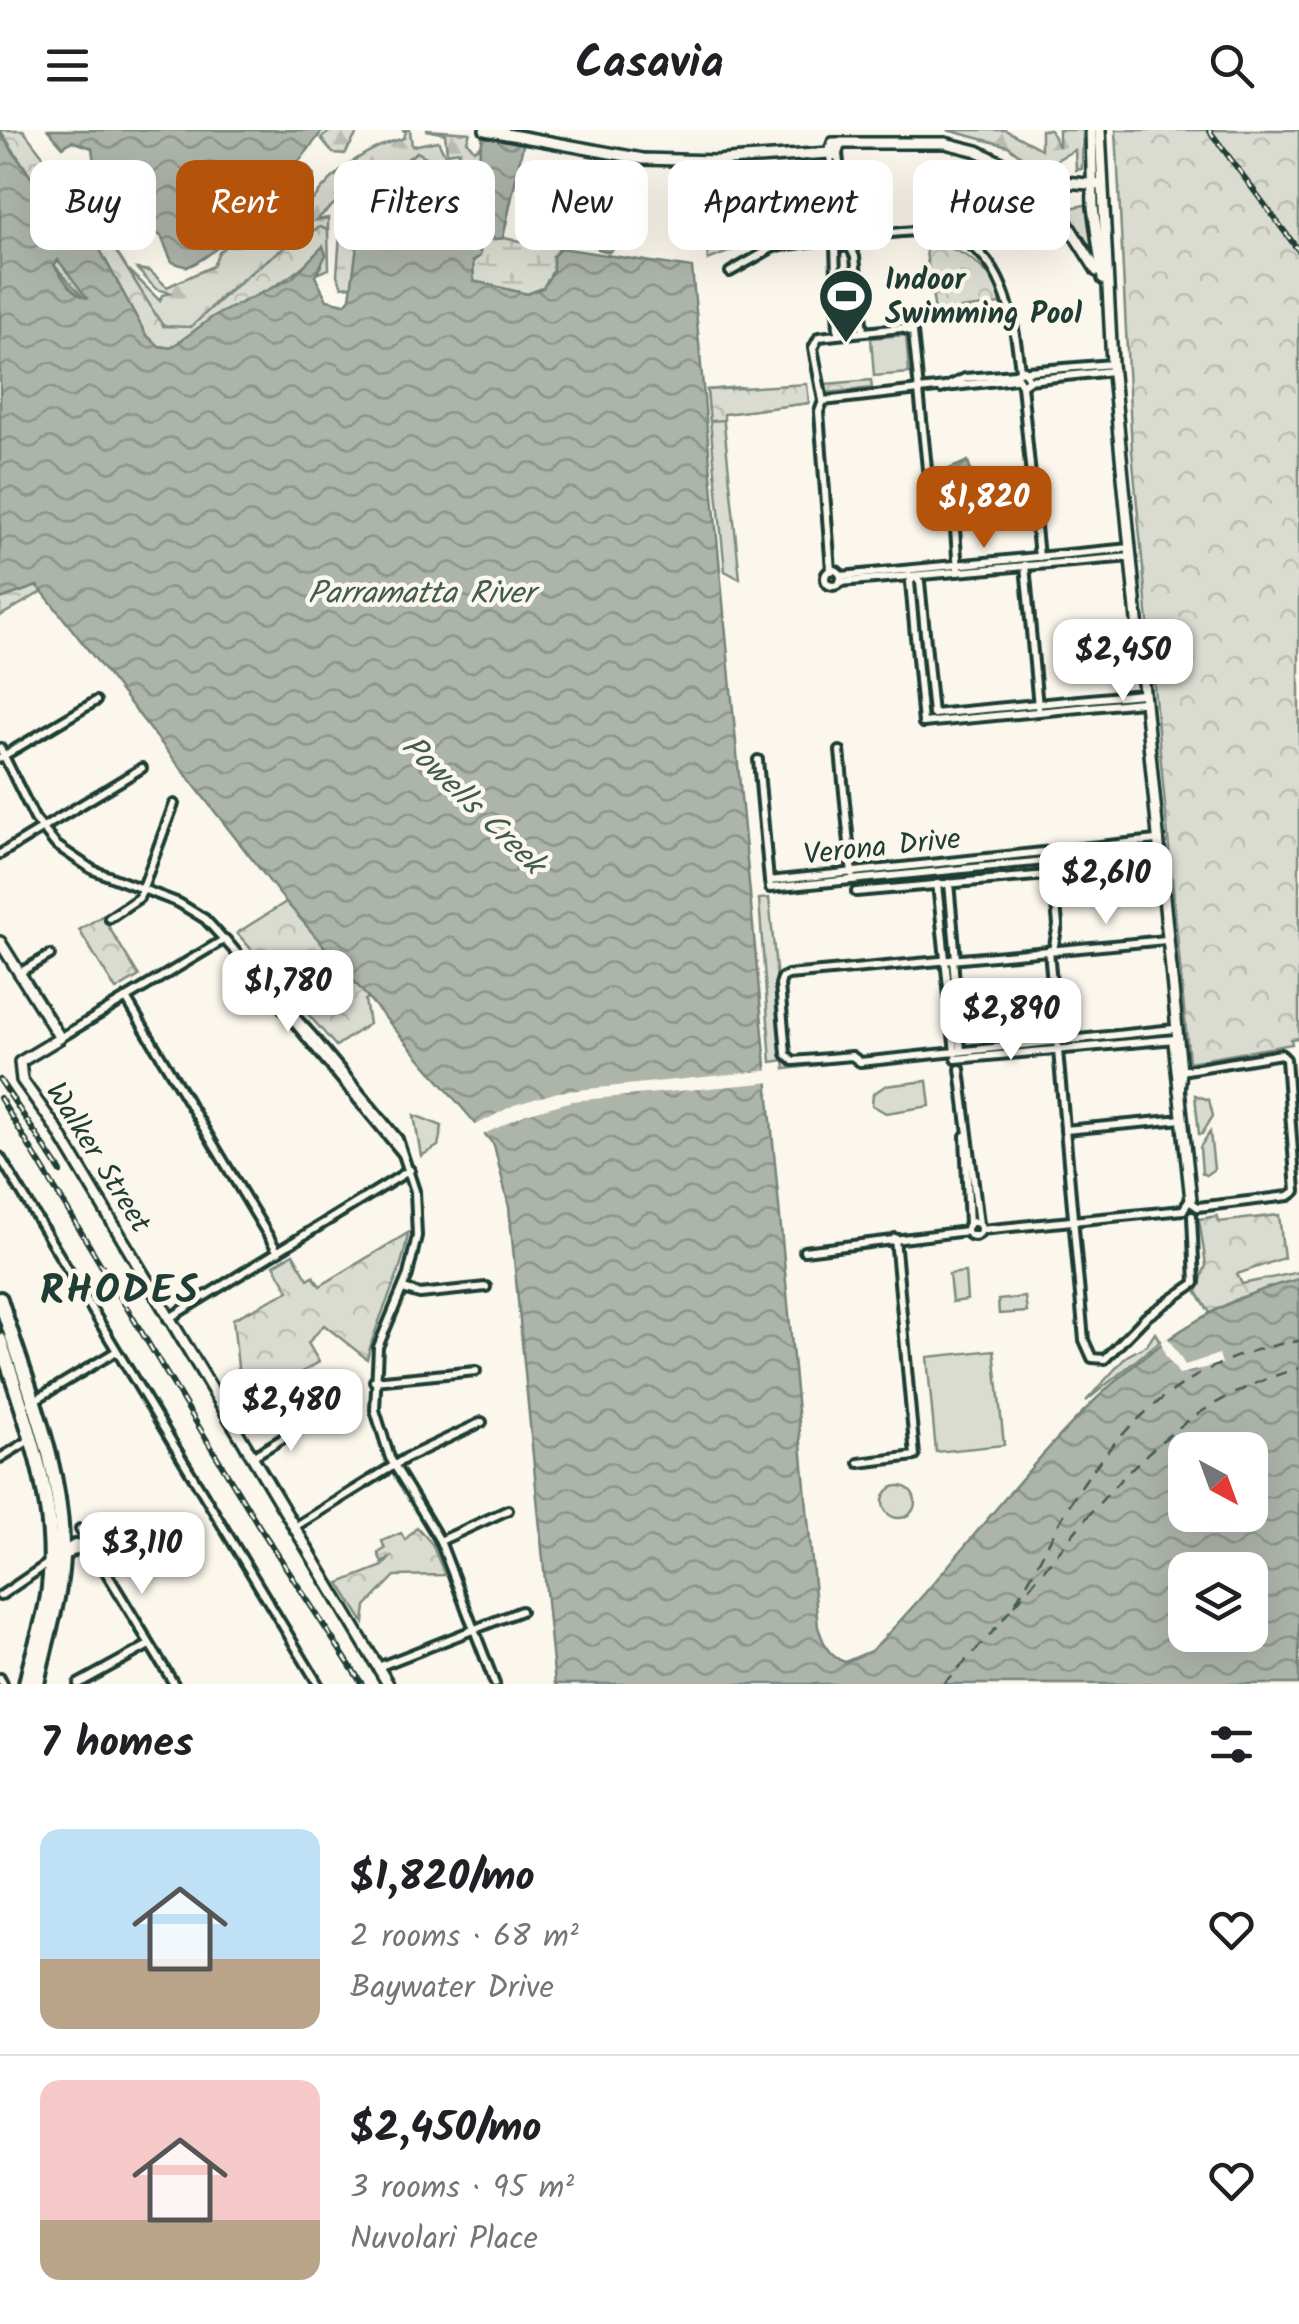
<!DOCTYPE html>
<meta charset="utf-8">
<style>
body{margin:0;font-family:Kalam,sans-serif;background:#f6f6f6;color:#202124;height:100vh;display:flex;flex-direction:column;font-size:38px;white-space:nowrap}
*{box-sizing:border-box;margin:0}
p{font-size:32px;color:#757577}
.icon{flex:none;width:55px;height:55px;fill:none;stroke:currentColor;stroke-width:2;stroke-linecap:round;stroke-linejoin:round}
.map{position:relative;height:1554px;overflow:hidden}
.drawer{display:flex;flex-direction:column;background:#fff;flex:1}
.drawer>*{flex:none}
.banner{position:absolute;left:30px;top:30px;width:1240px;height:90px;display:flex;gap:20px}
.needle{width:65px;rotate:139deg}
.fabs{position:absolute;left:1168px;top:1302px;display:grid;gap:20px}
.fabs a{display:grid;place-items:center;width:100px;height:100px;border-radius:20px;background:#fff;box-shadow:0 10px 40px #0002;font-size:50px}
.price{position:absolute;translate:-50% -85px;padding:0 22px;border-radius:20px;background:#fff;color:#222;font-size:32px;line-height:65px;filter:drop-shadow(0 2px 5px #0008)}
.price::after{content:'';position:absolute;left:50%;top:60px;width:30px;height:22px;margin-left:-15px;background:inherit;clip-path:polygon(0 0,100% 0,50% 100%)}
.price.current{background:#b45309;color:#fff}
ul{padding:0;list-style:none}
li{display:flex;align-items:center;gap:30px;height:250px;padding:0 40px}
li+li{border-top:2px solid #e0e0e0}
li span{display:grid;place-items:center;flex:none;width:280px;height:200px;border-radius:20px;color:#555}
li>.icon{margin-inline-start:auto}
span .icon{width:120px;height:120px;fill:#fffc;stroke-width:1}
li b{font-size:42px}
h2{display:flex;justify-content:space-between;align-items:center;height:120px;padding:0 40px;font-size:42px}
.chip{padding:0 35px;border-radius:20px;background:#fff;box-shadow:0 10px 40px #0002;font-size:35px;line-height:90px}
.chip.current{background:#b45309;color:#fff}
header{display:flex;justify-content:space-between;align-items:center;height:130px;padding:0 40px;background:#fff;font-size:45px;font-weight:600}
.map>svg:first-child{display:block}
</style>
<header><svg class="icon" aria-label="menu" viewBox="0 0 24 24"><path d="M4 6h16M4 12h16M4 18h16"/></svg>Casavia<svg class="icon" aria-label="search" viewBox="0 0 24 24"><circle cx="10" cy="10" r="6"/><path d="M15 15l6 6"/></svg></header>
<div class="map">
<svg width="1299" height="1554" viewBox="0 0 1299 1554">
<defs>
<pattern id="forest-firs" width="22" height="20" patternUnits="userSpaceOnUse" patternTransform="scale(2.5)"><rect width="22" height="20" fill="#dbdcd1"/><path d="M5 1l3.5 6h-7zM16 11l3.5 6h-7z" fill="#bcbeb4"/></pattern>
<pattern id="wetland-marsh" width="20" height="14" patternUnits="userSpaceOnUse" patternTransform="scale(2.5)"><rect width="20" height="14" fill="#dbdcd1"/><path d="M1 5h8M5 5V1M11 12h8M15 12V8" fill="none" stroke="#bcbeb4"/></pattern>
<pattern id="park-crowns" width="20" height="18" patternUnits="userSpaceOnUse" patternTransform="scale(2.5)"><rect width="20" height="18" fill="#dbdcd1"/><path d="M2 6a3 3 0 1 1 6 0M12 15a3 3 0 1 1 6 0" fill="none" stroke="#bcbeb4"/></pattern>
<pattern id="water-waves" width="16" height="10" patternUnits="userSpaceOnUse" patternTransform="scale(2.5)"><rect width="16" height="10" fill="#adb4aa"/><path d="M0 5q4-4 8 0t8 0" fill="none" stroke="#8c948b"/></pattern>
</defs>
<rect width="100%" height="100%" fill="#fbf7ec"/>
<filter id="ink" filterUnits="userSpaceOnUse"><feTurbulence type="fractalNoise" baseFrequency=".01" numOctaves="2"/><feDisplacementMap in="SourceGraphic" scale="20" xChannelSelector="R" yChannelSelector="G"/><feConvolveMatrix kernelMatrix="1 2 1 2 8 2 1 2 1" color-interpolation-filters="sRGB"/></filter>
<g filter="url(#ink)">
<g fill="#dbdcd1" stroke="#7d8c82" stroke-width="2.5">
<path d="M1089,74L1092,123L1061,80Z"/>
<path d="M707,110L756,111L708,130Z"/>
<path d="M906,205L909,243L874,246L871,208Z"/>
<path d="M740,257L809,273L723,284L740,449L725,441L707,260Z"/>
<path d="M977,349L978,355L961,357L962,371L940,370L939,362L952,361L958,351Z"/>
<path d="M914,453L917,456L930,575H923Z"/>
<path d="M769,768L785,931L794,936L850,931L785,939L784,930L771,932L759,769Z"/>
<path d="M927,951L930,976L886,983L872,975L873,964L885,956Z"/>
<path d="M1195,965L1209,970L1213,986L1202,1004H1199Z"/>
<path d="M414,985L442,996L438,1016L421,1026Z"/>
<path d="M1210,1002L1214,1039L1206,1045L1202,1043L1200,1017Z"/>
<path d="M965,1142L967,1170L952,1172L949,1144Z"/>
<path d="M1025,1167L1027,1182L999,1184L998,1170Z"/>
<path d="M1155,1203L1160,1211L1086,1271L1127,1226L1147,1215Z"/>
<path d="M994,1220L1004,1315L936,1322L927,1227Z"/>
<circle cx="899" cy="1372" r="16"/>
</g>
<g fill="url(#forest-firs)" stroke="#7d8c82" stroke-width="2.5">
<path d="M332,0H359L345,24L333,23L321,8Z"/>
<path d="M402,0H410L412,16L438,11L449,33L444,40L450,45L460,21L447,23L445,4L426,0L470,3L467,11L474,20L480,16L479,46L455,63L431,30L417,22L369,57L365,53L377,43L367,45L316,90L328,88V100L320,97C287,113 252,141 222,166C211,175 201,193 188,198C178,201 166,197 157,192L129,140L160,171L162,165L172,163L156,159L137,139L150,141L167,157L213,136L219,122L248,98L247,90L284,67L292,81L283,96L302,86L295,65L284,53L289,39L307,36L314,45L307,71H312C336,40 365,18 404,8L406,1Z"/>
<path d="M947,0H1005L1041,19V0H1050L1059,17V0H1083L1082,39L1076,40L1075,20L1045,36L1027,31L1008,16Z"/>
</g>
<g fill="url(#wetland-marsh)" stroke="#7d8c82" stroke-width="2.5">
<path d="M417,22L431,30L454,62L479,46L471,71L437,73L416,43L361,86L352,156L342,157L337,145L342,77Z"/>
<path d="M503,108L561,118L553,126V141L544,158L527,164L473,151V131L480,126V110Z"/>
<path d="M58,130L86,161V170L54,135Z"/>
<path d="M37,456L43,461L0,486V469Z"/>
</g>
<g fill="url(#park-crowns)" stroke="#7d8c82" stroke-width="2.5">
<path d="M0,0H23L119,126L163,196L191,197C230,161 272,120 320,97L328,100L329,139L316,144L322,135L316,124C276,165 217,182 171,218L159,216L146,205L100,120L44,66Z"/>
<path d="M1116,0H1299V908L1291,909L1292,914L1189,932L1132,321Z"/>
<path d="M925,115C958,112 997,141 1001,174L935,182Z"/>
<path d="M871,250L872,258L826,263V254Z"/>
<path d="M807,254L809,273L724,284V290L710,291L707,260Z"/>
<path d="M286,772L370,866L365,870L369,894L336,916L237,803Z"/>
<path d="M102,786L139,846L116,860L79,800Z"/>
<path d="M1279,1085L1284,1128L1237,1144L1242,1154L1299,1142V1149L1239,1168L1210,1183L1197,1162L1206,1135L1199,1089L1217,1086L1219,1092Z"/>
<path d="M408,1103C402,1148 377,1185 367,1229L324,1195L308,1213L319,1232L274,1259L263,1242L248,1252L238,1237L233,1189L289,1161L274,1135L293,1124L308,1149L313,1146L320,1156Z"/>
<path d="M417,1397L432,1414L445,1445L395,1446L366,1476L364,1493L339,1453L383,1436L392,1426L382,1433L378,1423L385,1419L382,1411L401,1403L405,1410Z"/>
</g>
<g fill="url(#water-waves)" stroke="#74847b" stroke-width="2.5" fill-rule="evenodd">
<path d="M48,0H323C296,37 228,121 187,137L172,132L161,106L99,72L92,18L72,11L63,17Z"/>
<path d="M484,0H524L525,6L503,108L480,111V126L473,131L474,151L527,164L543,158L553,141V126L561,118L692,138L818,1497C824,1513 827,1526 845,1532L871,1521C1001,1392 1110,1192 1299,1149V1554H555L509,1077L494,1015L281,766L42,461L37,456L0,469V3L44,66L100,120L146,205L159,216L171,218L214,186L292,148L323,116L326,125L315,146L327,170L345,174L350,168L361,86L417,42L437,73L471,71ZM58,130L87,168C74,166 62,147 54,135ZM1185,1320H1250V1385H1185ZM1185,1440H1250V1505H1185Z"/>
<path d="M609,92L622,96L626,107L609,122L598,119L595,95L607,98Z"/>
<path d="M968,331L972,346L957,348L950,360H942V342Z"/>
</g>
<g fill="#fbf7ec">
<path d="M772,940L773,952L572,971L526,984L480,1006L472,997L514,975L558,962Z"/>
<path d="M1168,1208L1185,1235L1219,1224L1222,1234L1179,1244L1165,1225L1161,1212Z"/>
</g>
<g fill="none" stroke-linecap="round" stroke-linejoin="round">
<g stroke="#425b52" stroke-width="2.5" stroke-dasharray="12 10" stroke-linecap="butt">
<path d="M1015,1475C1103,1370 1160,1279 1299,1238"/>
<path d="M943,1554C969,1527 998,1500 1018,1468C1040,1433 1056,1395 1078,1361C1129,1283 1205,1223 1299,1211"/>
</g>
<g stroke="#1f3d34" stroke-width="14">
<g id="street">
<path d="M838,24L846,98"/>
<path d="M830,25L838,98"/>
<circle cx="841" cy="107" r="10"/>
<path d="M851,108C875,105 899,101 922,101C1001,101 1013,181 1020,240"/>
<path d="M849,114L855,127L863,202"/>
<path d="M835,115L838,204"/>
<path d="M730,142L774,117L831,109"/>
<path d="M1028,241L1112,234"/>
<path d="M1029,250L1024,240L1015,244L1022,255L1029,250L1112,241"/>
<path d="M1022,255L1039,427"/>
<path d="M941,259L965,248L1015,244"/>
<path d="M823,271L813,218L819,207L901,198L913,202L932,387L954,385L958,441"/>
<path d="M823,271L1015,249"/>
<path d="M823,271L819,282L831,441"/>
<path d="M1025,435L1038,577"/>
<circle cx="833" cy="448" r="8"/>
<path d="M841,446L1130,418"/>
<path d="M914,446L910,452L923,593"/>
<path d="M914,446L920,452L933,584"/>
<path d="M840,452L1131,427"/>
<path d="M933,584L1142,564"/>
<path d="M923,593L1142,572"/>
<path d="M0,618L35,689L56,715L93,740L179,773L205,789L311,904L398,1009L415,1061L417,1106L408,1145L378,1217L375,1280L390,1328L440,1411L495,1554"/>
<path d="M840,621L852,744"/>
<path d="M0,628L96,571"/>
<path d="M758,630L769,751"/>
<path d="M1156,710L769,751L770,758L1157,720"/>
<path d="M0,724L142,638"/>
<path d="M949,753L956,829"/>
<path d="M937,754L955,923"/>
<path d="M856,762L1159,735"/>
<path d="M109,788L139,768L174,674"/>
<path d="M226,810L402,1023"/>
<path d="M1166,810L788,845L782,848L780,855L786,924L793,931L852,926L860,932L1174,899"/>
<path d="M1049,820L1084,1210L1092,1228L1105,1229L1146,1187L1195,1153L1192,1086"/>
<path d="M1053,820L1058,795L1053,744"/>
<path d="M953,829L961,920"/>
<path d="M19,843L50,825"/>
<path d="M126,868L278,1122"/>
<path d="M60,908L225,809"/>
<path d="M956,929L1175,909"/>
<path d="M960,939L979,1094"/>
<path d="M1181,941L1281,924L1286,929L1296,1061L1289,1066L1198,1077"/>
<path d="M1065,1000L1182,989"/>
<path d="M965,1006L969,1095"/>
<path d="M0,1027L318,1554"/>
<path d="M1183,1080L1189,1071L1198,1077"/>
<circle cx="974" cy="1099" r="7"/>
<path d="M981,1100L1183,1080"/>
<path d="M804,1121L967,1101"/>
<path d="M403,1159L420,1164L486,1157"/>
<path d="M168,1189L410,1040"/>
<path d="M374,1251L476,1241"/>
<path d="M35,1270L115,1222"/>
<path d="M252,1327L313,1290"/>
<path d="M0,1328L33,1308"/>
<path d="M859,1333L915,1326L895,1108"/>
<path d="M293,1398L406,1328L482,1292"/>
<path d="M80,1399L174,1554"/>
<path d="M440,1411L508,1380"/>
<path d="M0,1466L50,1432"/>
<path d="M378,1537L521,1481"/>
<path d="M0,1548L3,1554"/>
<path d="M78,1554L149,1515"/>
</g>
</g>
<g stroke="#1f3d34" stroke-width="16">
<g id="secondary">
<path d="M485,0L643,29L715,31L829,23"/>
<path d="M1091,0L1093,77L1103,149"/>
<path d="M1100,0L1112,234L1181,941L1179,961"/>
<path d="M839,16L836,25L829,23L833,13H945L977,21L1037,50L1102,55"/>
<path d="M1024,47L1063,87L1097,141"/>
<path d="M0,812L60,908L20,932L22,950L56,998L388,1554"/>
<path d="M1174,912L1191,1070"/>
</g>
</g>
<g stroke="#1f3d34" stroke-width="20">
<g id="highway">
<path d="M0,1169C25,1251 64,1338 62,1425C61,1469 45,1511 37,1554"/>
<path d="M0,1210C25,1289 59,1373 49,1457C46,1490 32,1521 26,1554"/>
<path d="M62,1425L75,1417L91,1416"/>
</g>
</g>
<use href="#street" stroke="#fbf7ec" stroke-width="6"/>
<use href="#secondary" stroke="#fbf7ec" stroke-width="9"/>
<use href="#highway" stroke="#fbf7ec" stroke-width="12"/>
<g stroke="#1f3d34" stroke-width="6">
<g id="rail">
<path d="M1209,0L1299,121"/>
<path d="M0,950L61,1042"/>
<path d="M0,968L257,1393L362,1554"/>
</g>
</g>
<use href="#rail" stroke="#fbf7ec" stroke-width="2.5" stroke-dasharray="8" stroke-linecap="butt"/>
</g>
</g>
<defs>
<g id="stadium-pin" transform="scale(2.875)"><path d="M0 17L-7.5 6A9.5 9.5 0 1 1 7.5 6Z" fill="#1f3d34" stroke="#fbf7ec"/><path d="M0-5a6.5 5 0 1 0 0 10a6.5 5 0 1 0 0-10ZM-3.5-1.8h7v3.6h-7Z" fill="#fff"/></g>
</defs>
<g fill-rule="evenodd">
<use href="#stadium-pin" x="846" y="166"/>
</g>
<g text-anchor="middle" stroke-width="9" stroke-linejoin="round" paint-order="stroke">
<g font-size="30" font-weight="bold" fill="#1f3d34" stroke="#fbf7ec" text-anchor="start">
<text x="885" y="159">Indoor<tspan x="885" dy="34">Swimming Pool</tspan></text>
</g>
<g font-size="30" fill="#1f3d34" stroke="#fbf7ec">
<text transform="translate(882 716) rotate(-6)" y="10">Verona Drive</text>
<text transform="translate(99 1027) rotate(58)" y="10">Walker Street</text>
</g>
<g font-size="32" font-style="italic" fill="#425b52" stroke="#fbf7ec">
<text x="421" y="473">Parramatta River</text>
<text transform="translate(474 674) rotate(44)" y="11">Powells Creek</text>
</g>
<g font-size="40" font-weight="bold" letter-spacing="2.5" fill="#1f3d34" stroke="#fbf7ec">
<text x="120" y="1173">RHODES</text>
</g>
</g>
</svg>
<div class="fabs">
<a><svg class="needle" viewBox="-14 -14 28 28"><path d="M0-13l5 13h-10z" fill="#e53935"/><path d="M0 13l5-13h-10z" fill="#757577"/></svg></a>
<a><svg class="icon" aria-label="layers" viewBox="0 0 24 24"><path d="M12 4l9 5-9 5-9-5zM3 14l9 5 9-5"/></svg></a>
</div>
<b class="price current" style="left:984px;top:421px">$1,820</b>
<b class="price" style="left:1123px;top:574px">$2,450</b>
<b class="price" style="left:1106px;top:797px">$2,610</b>
<b class="price" style="left:288px;top:905px">$1,780</b>
<b class="price" style="left:1011px;top:933px">$2,890</b>
<b class="price" style="left:291px;top:1324px">$2,480</b>
<b class="price" style="left:142px;top:1467px">$3,110</b>
<div class="banner">
<a class="chip">Buy</a>
<a class="chip current">Rent</a>
<a class="chip">Filters</a>
<a class="chip">New</a>
<a class="chip">Apartment</a>
<a class="chip">House</a>
</div>
</div>
<section class="drawer">
<h2>7 homes<svg class="icon" aria-label="filters" viewBox="0 0 24 24"><path d="M4 7h16M4 17h16"/><circle cx="9" cy="7" r="2"/><circle cx="15" cy="17" r="2"/></svg></h2>
<ul>
<li><span style="background:linear-gradient(#bfe0f5 65%,#b9a48a 0)"><svg class="icon" aria-label="home" viewBox="0 0 24 24"><path d="M3 11l9-7 9 7M6 9v11h12V9"/></svg></span><div><b>$1,820/mo</b><p>2 rooms · 68 m²</p><p>Baywater Drive</p></div><svg class="icon" aria-label="heart" viewBox="0 0 24 24"><path d="M12 20l-8-8c-3-5 5-10 8-4 3-6 11-1 8 4z"/></svg></li>
<li><span style="background:linear-gradient(#f6c9c9 70%,#b9a48a 0)"><svg class="icon" aria-label="home" viewBox="0 0 24 24"><path d="M3 11l9-7 9 7M6 9v11h12V9"/></svg></span><div><b>$2,450/mo</b><p>3 rooms · 95 m²</p><p>Nuvolari Place</p></div><svg class="icon" aria-label="heart" viewBox="0 0 24 24"><path d="M12 20l-8-8c-3-5 5-10 8-4 3-6 11-1 8 4z"/></svg></li>
</ul>
</section>
